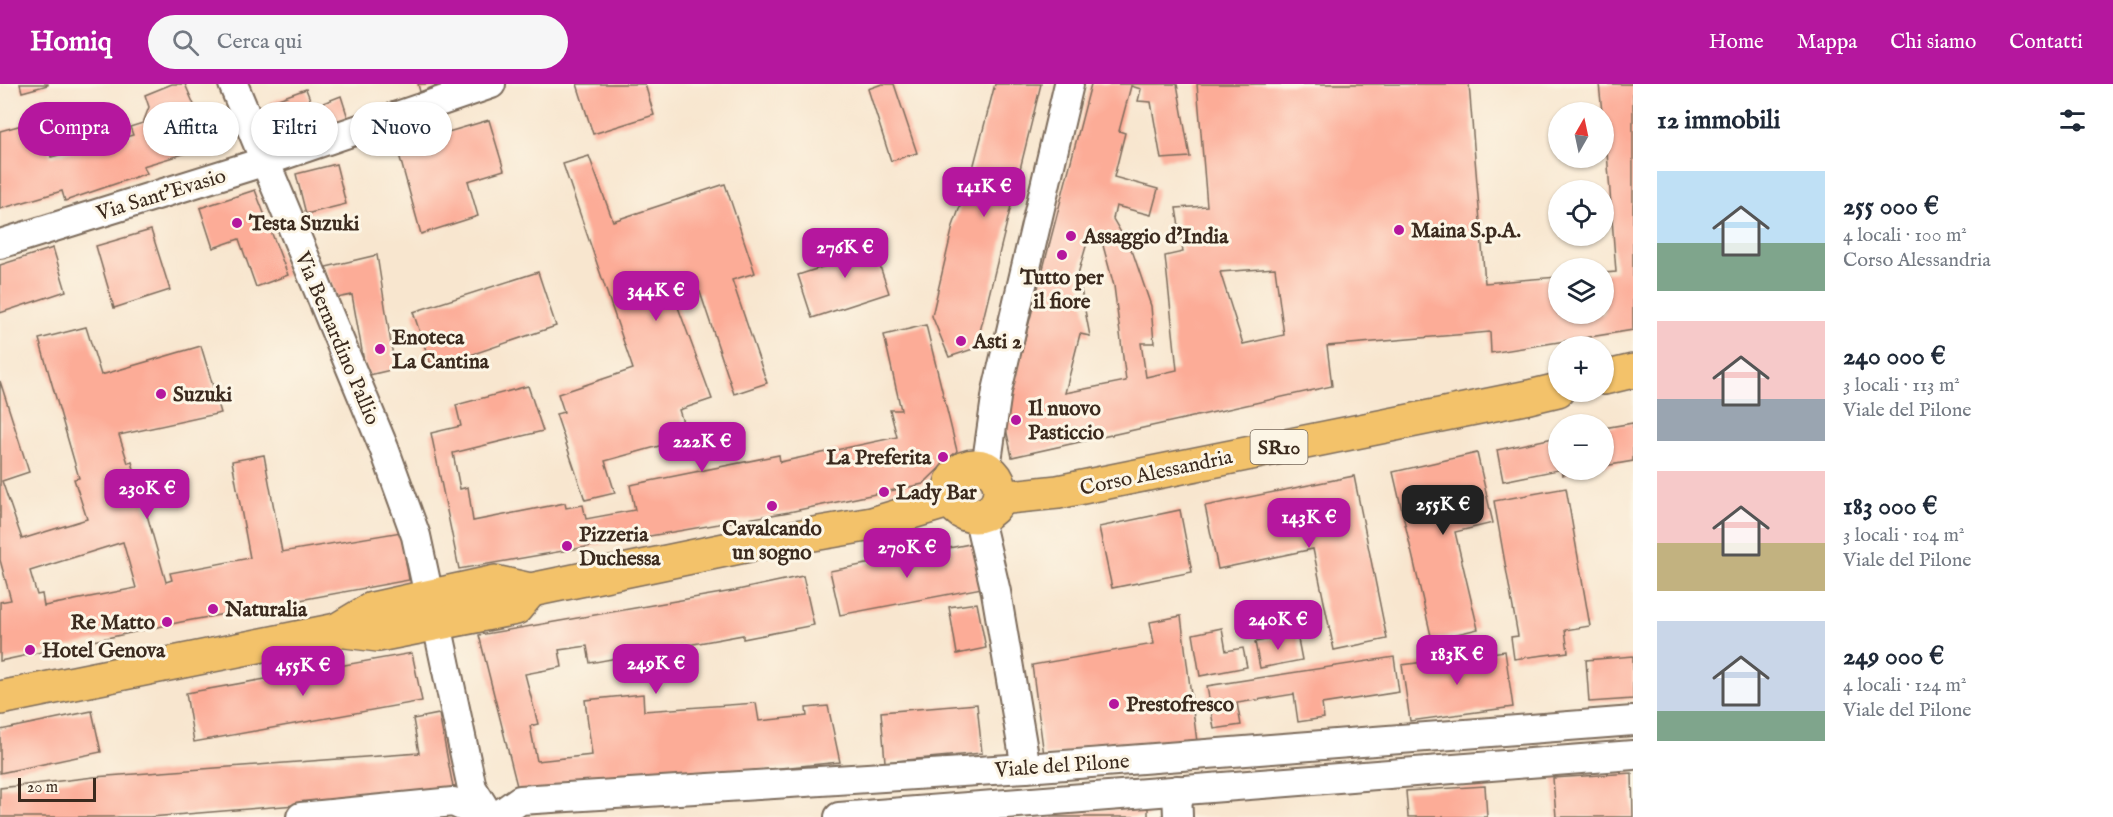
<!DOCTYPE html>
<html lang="it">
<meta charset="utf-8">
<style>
body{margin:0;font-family:"IM FELL English",serif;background:#f6f6f7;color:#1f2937;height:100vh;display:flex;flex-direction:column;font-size:22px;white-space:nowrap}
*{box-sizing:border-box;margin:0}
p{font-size:20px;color:#747a83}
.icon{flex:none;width:33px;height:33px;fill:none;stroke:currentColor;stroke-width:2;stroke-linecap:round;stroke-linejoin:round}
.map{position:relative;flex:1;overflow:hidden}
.sheet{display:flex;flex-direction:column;background:#fff;width:480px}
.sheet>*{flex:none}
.guide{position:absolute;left:18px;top:18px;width:570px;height:54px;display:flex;gap:12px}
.needle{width:39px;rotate:9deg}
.controls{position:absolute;left:1548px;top:18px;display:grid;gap:12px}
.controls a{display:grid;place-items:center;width:66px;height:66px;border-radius:50%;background:#fff;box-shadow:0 2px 4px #0004;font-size:30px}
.scale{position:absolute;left:18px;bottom:15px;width:78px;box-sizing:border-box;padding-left:6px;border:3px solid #3b2a1e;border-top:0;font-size:16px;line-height:21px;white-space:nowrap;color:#3b2a1e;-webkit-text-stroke:4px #fcf5e5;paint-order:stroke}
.price{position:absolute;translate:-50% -51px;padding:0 14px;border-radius:12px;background:#b5179e;color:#fff;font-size:20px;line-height:39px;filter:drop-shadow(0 2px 3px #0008)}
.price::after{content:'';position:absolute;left:50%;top:36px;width:18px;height:14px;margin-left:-9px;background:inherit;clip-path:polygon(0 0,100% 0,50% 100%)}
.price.active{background:#222;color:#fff}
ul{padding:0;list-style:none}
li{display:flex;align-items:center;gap:18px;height:150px;padding:0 24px}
li span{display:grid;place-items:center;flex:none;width:168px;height:120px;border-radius:0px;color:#555}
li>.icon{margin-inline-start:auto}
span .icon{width:72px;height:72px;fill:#fffc;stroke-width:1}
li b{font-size:26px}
h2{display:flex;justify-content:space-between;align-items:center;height:72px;padding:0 24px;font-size:26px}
.chip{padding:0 21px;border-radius:27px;background:#fff;box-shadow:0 2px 4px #0004;font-size:21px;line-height:54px}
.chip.active{background:#b5179e;color:#fff}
header{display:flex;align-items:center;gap:36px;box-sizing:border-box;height:84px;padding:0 30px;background:#b5179e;color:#fff}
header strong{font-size:28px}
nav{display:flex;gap:33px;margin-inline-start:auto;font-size:21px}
.search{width:420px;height:54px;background:#f6f6f7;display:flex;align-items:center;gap:15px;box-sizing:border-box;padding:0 21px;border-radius:33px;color:#747a83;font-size:22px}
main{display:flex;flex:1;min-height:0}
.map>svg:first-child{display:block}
</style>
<header>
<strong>Homiq</strong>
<div class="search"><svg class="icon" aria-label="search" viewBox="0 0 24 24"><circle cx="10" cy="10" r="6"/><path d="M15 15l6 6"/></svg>Cerca qui</div>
<nav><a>Home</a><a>Mappa</a><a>Chi siamo</a><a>Contatti</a></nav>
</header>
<main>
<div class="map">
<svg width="1633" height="733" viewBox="0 0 1633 733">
<rect width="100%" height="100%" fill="#fcf5e5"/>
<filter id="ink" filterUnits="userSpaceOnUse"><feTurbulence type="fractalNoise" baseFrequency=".0167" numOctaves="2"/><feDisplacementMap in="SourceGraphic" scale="12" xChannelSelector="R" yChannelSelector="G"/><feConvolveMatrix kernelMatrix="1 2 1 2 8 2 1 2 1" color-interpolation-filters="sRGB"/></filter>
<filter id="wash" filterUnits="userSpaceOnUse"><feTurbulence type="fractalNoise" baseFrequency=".008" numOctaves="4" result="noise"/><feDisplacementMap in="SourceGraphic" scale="24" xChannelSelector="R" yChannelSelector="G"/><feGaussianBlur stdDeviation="1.35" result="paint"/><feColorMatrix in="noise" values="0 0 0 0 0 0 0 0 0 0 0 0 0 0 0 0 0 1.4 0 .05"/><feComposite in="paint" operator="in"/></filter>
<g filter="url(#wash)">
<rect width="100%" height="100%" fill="#f8e6cf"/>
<g id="blocks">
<g fill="#fcac97" fill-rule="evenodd">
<path d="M20,0H48V1L22,8Z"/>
<path d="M172,0H185L205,46L197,66L143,82L147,89L65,117L62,107L0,125V47L40,36L51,73L133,51L130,43L143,39L149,23L145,11Z"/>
<path d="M418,0H440L420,8Z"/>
<path d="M577,0H645L654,31L593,50Z"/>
<path d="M882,0H894L917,69L891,77L868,5Z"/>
<path d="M995,0H1041L976,264L949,273L932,232L953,142L971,92Z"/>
<path d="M1091,0H1177L1190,73L1161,75L1151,18L1138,17L1141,5L1131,2L1119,47L1125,49L1114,93L1158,105L1151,131L1116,122L1113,135L1133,169L1151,222L1154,259H1141L1146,293L1177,286L1165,172L1183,168L1176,124L1207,122L1197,0H1469L1485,199L1558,193V230H1604V189L1616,188L1604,28H1602L1599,0H1633V246L1491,269L1490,248L1327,262L1332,302L1012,373L1004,335ZM1089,152L1101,154L1114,202L1126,297L1065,309L1080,250L1090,252L1078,190ZM1275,184L1284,251L1243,260L1220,188Z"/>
<path d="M306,5L313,23L341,12L348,34L285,56L270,18Z"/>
<path d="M489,36L504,86L468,97L478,132L421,150L397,63Z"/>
<path d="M589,72L613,137L725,100L755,189L732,196L767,299L734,310L700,208L675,215L712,315L679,326L688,354L605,377L615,409L585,416L556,330L564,328L558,310L633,285L563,80Z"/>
<path d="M336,80L346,120L306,130L296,90Z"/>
<path d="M255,106L288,191L256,203L239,155L213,164L200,124Z"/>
<path d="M151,146L170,206L114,224L96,162Z"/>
<path d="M869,150L889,209L812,234L798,191L838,178L833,162Z"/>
<path d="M53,164L66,207L0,229V181Z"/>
<path d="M377,171L395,285L369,291L364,278L352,211L337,214L326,183Z"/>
<path d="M538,188L556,242L432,284L413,228Z"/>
<path d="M926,241L957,367L923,400L789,428L459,485L431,349L461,342L456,321L528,302L543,347L453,369L460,405L468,403L473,437L565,419L566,424L583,421L586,435L635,426L630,401L779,371L780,378L897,353L890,326H901L884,251Z"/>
<path d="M86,243L101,291L201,262L221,329L119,351L128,379L132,378L166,498L172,496L170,489L250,474L232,377L264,371L282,468L401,448L409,496L181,538L0,577V518L11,516L0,476V297L29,388L2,397L22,455L87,435L74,395L79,394L39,255ZM123,458L136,504L44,522L42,510L37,511L30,487Z"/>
<path d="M1633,339V377L1604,382V344Z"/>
<path d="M1558,353V386L1503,397L1497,366Z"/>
<path d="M1477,369L1493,439L1455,448L1478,545L1432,556L1393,388Z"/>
<path d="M1561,386H1583V387L1562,391Z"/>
<path d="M1354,392L1387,555L1334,566L1313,465L1218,485L1205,422Z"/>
<path d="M1566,404L1590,542L1565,546L1568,568L1514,575L1511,553L1518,552L1494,417Z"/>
<path d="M1180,426L1192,488L1112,504L1099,443Z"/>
<path d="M975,459L982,504L840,531L830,487Z"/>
<path d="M803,492L814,541L743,555V551L590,579L587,562L559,566L562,583L525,590L538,640L530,642L537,677L592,671L585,616L643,610L644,627L756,619L759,637L807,632L806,624L828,622L840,678L519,710L479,551L733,507Z"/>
<path d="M977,519L986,564L957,570L949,523Z"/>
<path d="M1181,532L1197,658L1044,671L1032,581L1154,560L1150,538Z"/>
<path d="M1222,544L1226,567L1243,564L1247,583L1200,592L1193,550Z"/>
<path d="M1297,550L1302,576L1260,584L1255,558Z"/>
<path d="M1505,567L1513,623L1410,637L1402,581Z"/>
<path d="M412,569L422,617L194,658L186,609Z"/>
<path d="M1633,572V615L1589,618L1586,576Z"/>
<path d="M1394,573L1399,608L1322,620L1324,634L1298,638L1294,610L1237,619L1241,641L1214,645L1207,602Z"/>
<path d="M977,620L982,669L885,678L881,628Z"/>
<path d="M92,627L101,668L0,689V646Z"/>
<path d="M439,630L454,708L150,733H0V704L94,693L419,669L413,635Z"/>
<path d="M1632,689L1633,733H1556L1553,694Z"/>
<path d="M1485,702L1487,733H1408L1406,707Z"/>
<path d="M1148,723V733H1050V731Z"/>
</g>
</g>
</g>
<g filter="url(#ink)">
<use href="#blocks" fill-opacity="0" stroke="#7d6c5c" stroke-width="1.5"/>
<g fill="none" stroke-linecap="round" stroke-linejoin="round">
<g stroke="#7d6c5c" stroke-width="32">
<g id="minor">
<path d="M233,0L384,364L416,452L429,512"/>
<path d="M0,160L266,77L491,0"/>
<path d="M986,384L997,307L1069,0"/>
<path d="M978,431L996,508L1026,684"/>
<path d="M437,540L472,704L490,733"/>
<path d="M1177,706L1178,733"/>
<path d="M301,733L453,718L486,733"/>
<path d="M496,733L520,716L1026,684L1633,637"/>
<path d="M839,733L1633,671"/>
</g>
</g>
<g stroke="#7d6c5c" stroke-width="36">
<g id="major">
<path d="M1604,294L1633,287"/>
<circle cx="975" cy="407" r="25"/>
<path d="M999,414L1058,408L1529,313L1558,306"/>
<path d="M337,546L372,525L495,498L531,506L749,461L872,440L952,416"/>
<path d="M0,614L337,546L378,551L516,524L531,506"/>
</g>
</g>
<use href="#minor" stroke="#fff" stroke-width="28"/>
<use href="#major" stroke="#f3c26a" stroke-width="33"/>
</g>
</g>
<g fill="#b5179e" stroke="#fcf5e5" stroke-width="2">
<circle cx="237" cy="139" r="6"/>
<circle cx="1399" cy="146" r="6"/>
<circle cx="1071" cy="152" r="6"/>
<circle cx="1062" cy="171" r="6"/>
<circle cx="961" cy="257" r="6"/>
<circle cx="380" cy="265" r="6"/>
<circle cx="161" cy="310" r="6"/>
<circle cx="1016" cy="336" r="6"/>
<circle cx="943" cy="373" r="6"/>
<circle cx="884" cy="408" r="6"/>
<circle cx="772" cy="422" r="6"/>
<circle cx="567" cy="462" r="6"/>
<circle cx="213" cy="525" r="6"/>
<circle cx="167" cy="538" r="6"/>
<circle cx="30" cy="566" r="6"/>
<circle cx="1114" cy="620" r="6"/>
</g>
<g text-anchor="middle" stroke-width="6" stroke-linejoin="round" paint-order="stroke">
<rect fill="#fcf5e5" stroke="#75675a" stroke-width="1.5" x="1250.5" y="346" width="57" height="34" rx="4.5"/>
<g font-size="20" font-weight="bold" fill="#3b2a1e">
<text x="1279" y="370">SR10</text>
</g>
<g font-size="21" fill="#3b2a1e" stroke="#fcf5e5">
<text transform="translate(161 110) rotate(-17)" y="7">Via Sant'Evasio</text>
<text transform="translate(338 254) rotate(67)" y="7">Via Bernardino Pallio</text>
<text transform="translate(1156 388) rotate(-12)" y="7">Corso Alessandria</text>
<text transform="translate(1062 681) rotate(-4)" y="7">Viale del Pilone</text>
</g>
<g font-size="21" font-weight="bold" fill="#3b2a1e" stroke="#fcf5e5" text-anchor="start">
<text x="249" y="146">Testa Suzuki</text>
<text x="1411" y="153">Maina S.p.A.</text>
<text x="1083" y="159">Assaggio d'India</text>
<text x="1062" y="200" text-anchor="middle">Tutto per<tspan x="1062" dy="24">il fiore</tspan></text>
<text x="392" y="260">Enoteca<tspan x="392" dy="24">La Cantina</tspan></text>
<text x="973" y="264">Asti 2</text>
<text x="173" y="317">Suzuki</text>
<text x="1028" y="331">Il nuovo<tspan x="1028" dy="24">Pasticcio</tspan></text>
<text x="931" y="380" text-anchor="end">La Preferita</text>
<text x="896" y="415">Lady Bar</text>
<text x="772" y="451" text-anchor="middle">Cavalcando<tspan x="772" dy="24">un sogno</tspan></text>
<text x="579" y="457">Pizzeria<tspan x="579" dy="24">Duchessa</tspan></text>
<text x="225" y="532">Naturalia</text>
<text x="155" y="545" text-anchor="end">Re Matto</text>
<text x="42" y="573">Hotel Genova</text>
<text x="1126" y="627">Prestofresco</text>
</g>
</g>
</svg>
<div class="controls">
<a><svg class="needle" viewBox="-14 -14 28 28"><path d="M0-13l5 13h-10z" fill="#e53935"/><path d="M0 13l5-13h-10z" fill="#747a83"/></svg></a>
<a><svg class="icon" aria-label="locate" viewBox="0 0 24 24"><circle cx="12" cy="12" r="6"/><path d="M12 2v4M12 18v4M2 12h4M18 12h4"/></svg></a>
<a><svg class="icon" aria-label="layers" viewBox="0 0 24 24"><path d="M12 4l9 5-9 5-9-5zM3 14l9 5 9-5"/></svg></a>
<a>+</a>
<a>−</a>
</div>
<div class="scale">20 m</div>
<b class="price" style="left:984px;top:134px">141K €</b>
<b class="price" style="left:845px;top:195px">276K €</b>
<b class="price" style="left:656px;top:238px">344K €</b>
<b class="price" style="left:702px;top:389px">222K €</b>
<b class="price" style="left:147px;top:436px">230K €</b>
<b class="price active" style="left:1443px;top:452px">255K €</b>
<b class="price" style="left:1309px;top:465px">143K €</b>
<b class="price" style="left:907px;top:495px">270K €</b>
<b class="price" style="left:1278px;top:567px">240K €</b>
<b class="price" style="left:1457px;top:602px">183K €</b>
<b class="price" style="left:656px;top:611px">249K €</b>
<b class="price" style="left:303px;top:613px">455K €</b>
<div class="guide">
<a class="chip active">Compra</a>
<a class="chip">Affitta</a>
<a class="chip">Filtri</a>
<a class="chip">Nuovo</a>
</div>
</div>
<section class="sheet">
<h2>12 immobili<svg class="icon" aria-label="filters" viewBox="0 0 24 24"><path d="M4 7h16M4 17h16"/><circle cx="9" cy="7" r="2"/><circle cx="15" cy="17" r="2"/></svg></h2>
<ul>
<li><span style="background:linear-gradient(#bfe0f5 60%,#7fa58c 0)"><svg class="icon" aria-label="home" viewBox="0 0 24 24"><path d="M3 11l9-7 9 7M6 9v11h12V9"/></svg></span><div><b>255 000 €</b><p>4 locali · 100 m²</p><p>Corso Alessandria</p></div></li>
<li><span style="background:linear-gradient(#f6c9c9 65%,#9aa5b1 0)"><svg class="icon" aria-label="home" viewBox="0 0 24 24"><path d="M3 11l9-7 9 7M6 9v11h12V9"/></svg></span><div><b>240 000 €</b><p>3 locali · 113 m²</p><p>Viale del Pilone</p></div></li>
<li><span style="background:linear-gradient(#f6c9c9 60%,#c2b280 0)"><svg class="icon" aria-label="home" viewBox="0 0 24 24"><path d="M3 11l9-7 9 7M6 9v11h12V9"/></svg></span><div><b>183 000 €</b><p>3 locali · 104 m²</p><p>Viale del Pilone</p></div></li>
<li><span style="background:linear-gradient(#c9d6e8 75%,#7fa58c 0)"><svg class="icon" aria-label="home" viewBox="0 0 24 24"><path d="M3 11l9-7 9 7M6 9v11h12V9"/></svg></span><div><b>249 000 €</b><p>4 locali · 124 m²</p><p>Viale del Pilone</p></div></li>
</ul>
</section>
</main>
